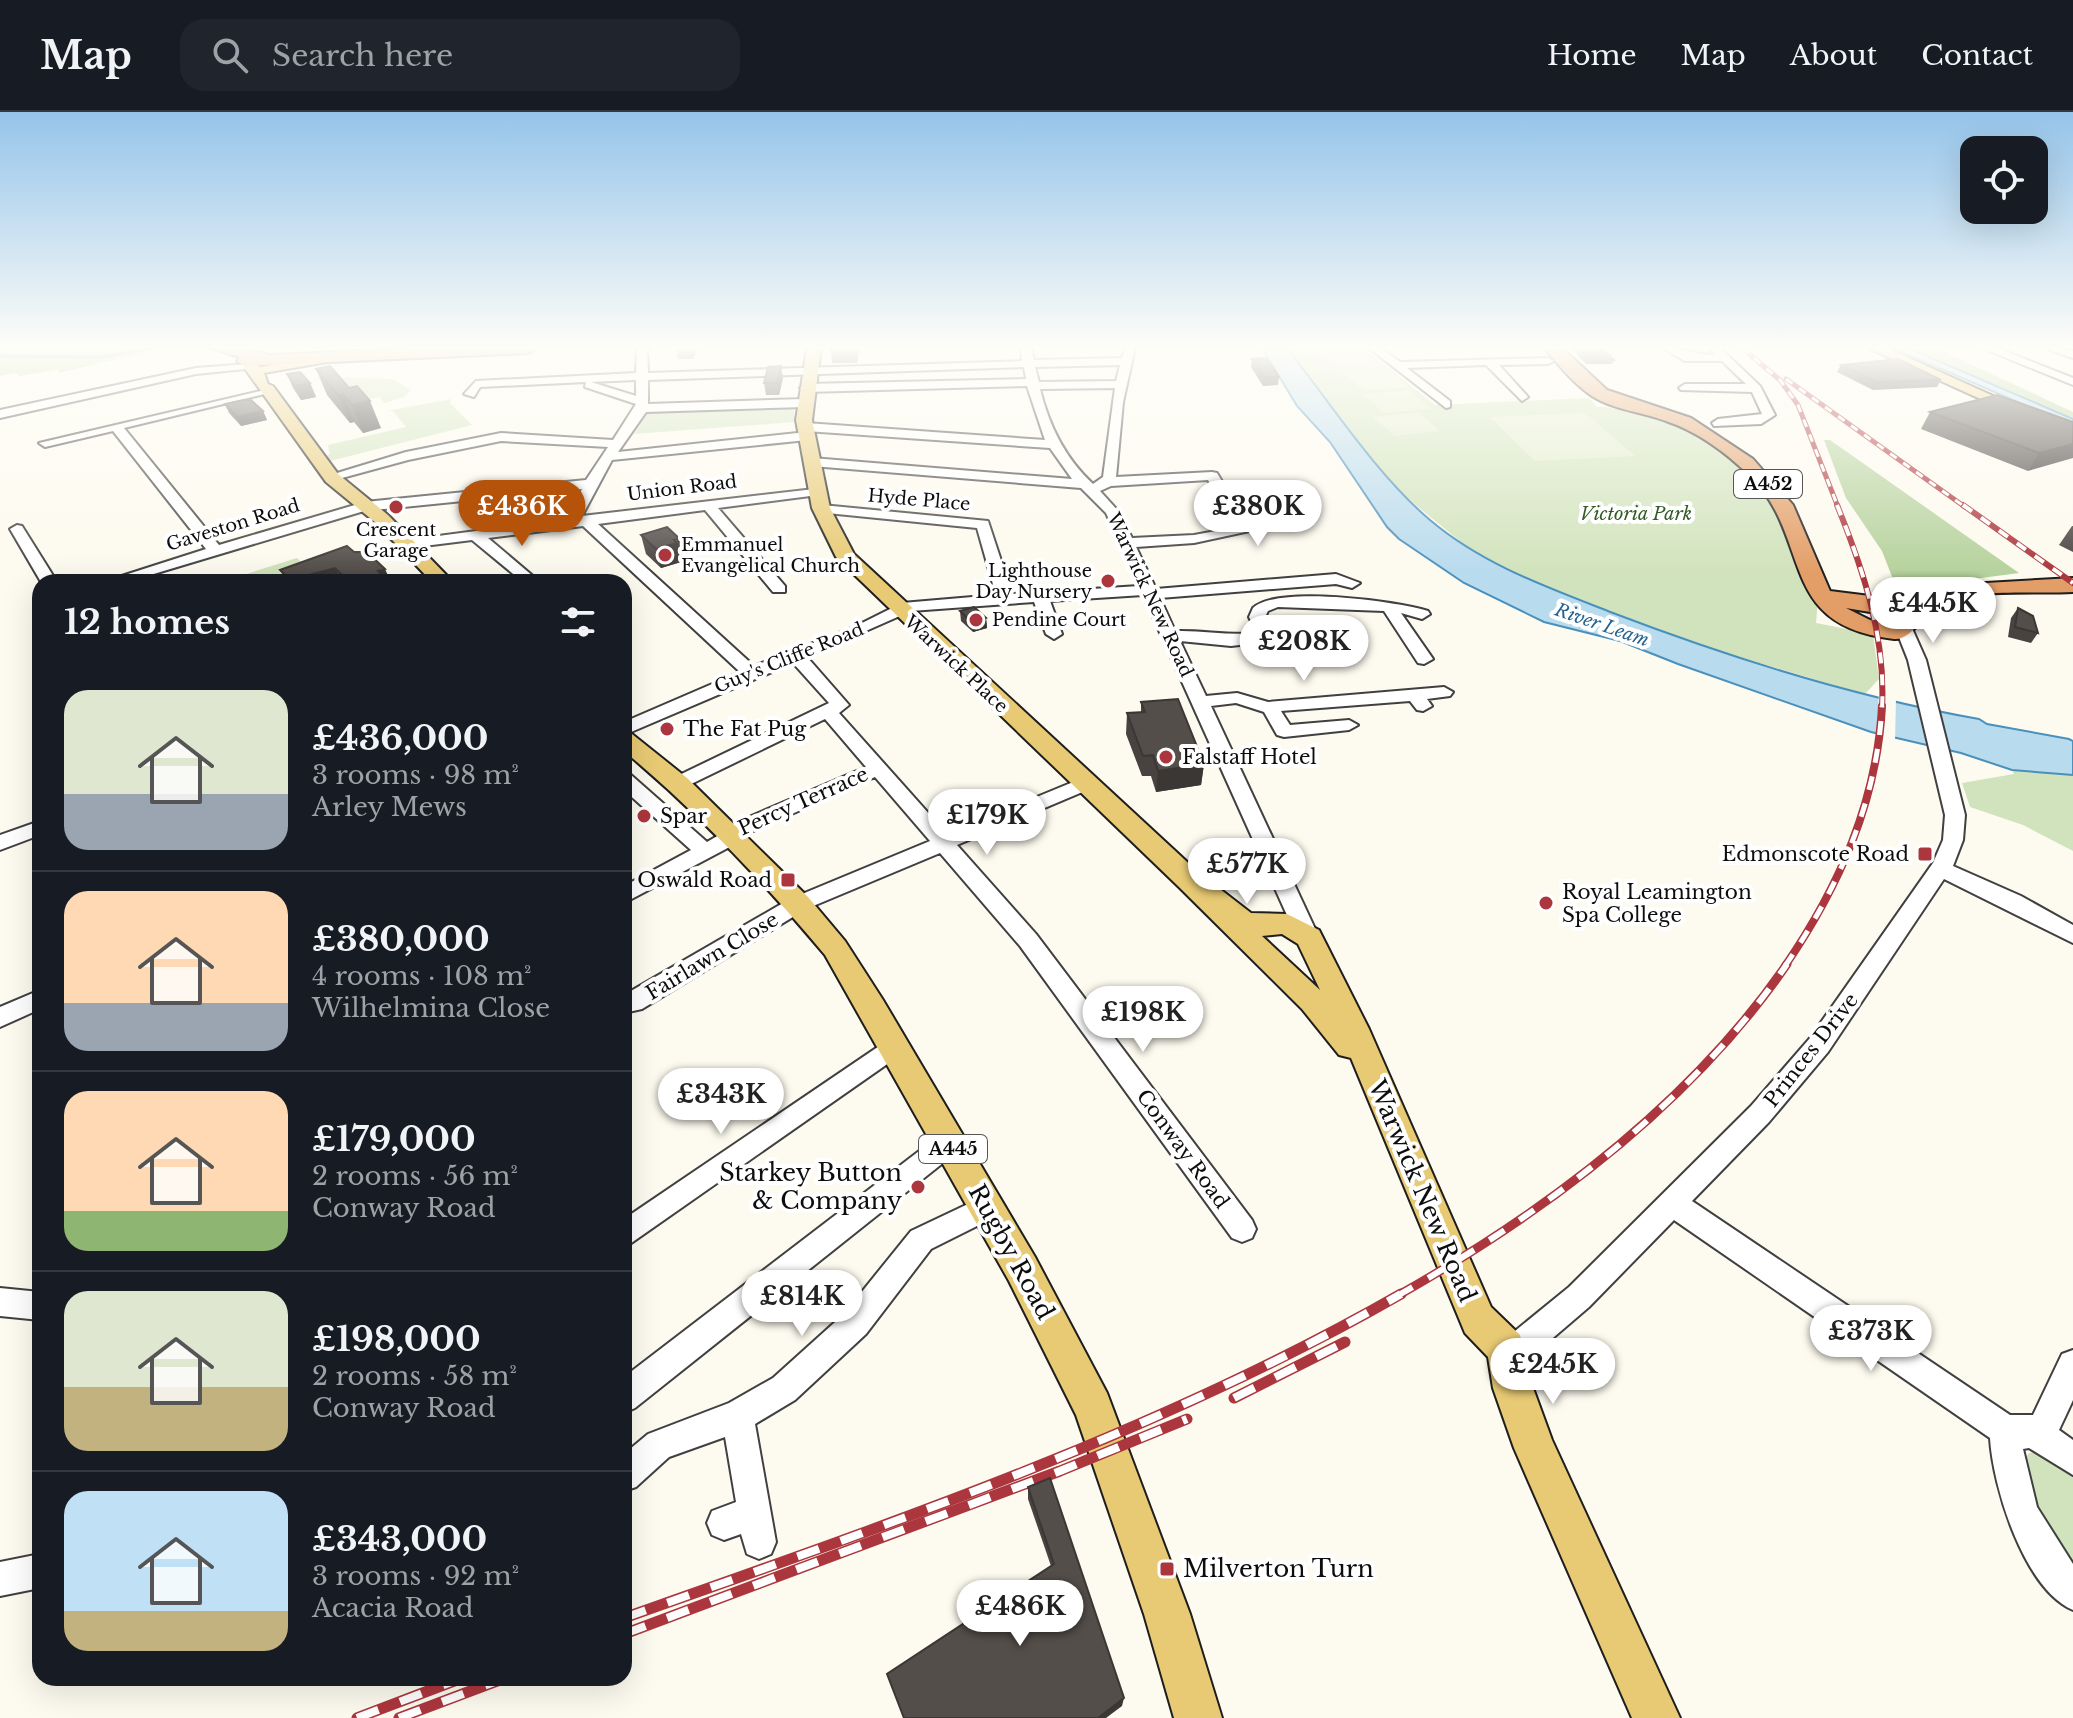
<!DOCTYPE html>
<meta charset="utf-8">
<style>
body{margin:0;font-family:"Libre Baskerville",serif;background:#20242c;color:#f1f3f6;height:100vh;display:flex;flex-direction:column;font-size:30px;white-space:nowrap}
*{box-sizing:border-box;margin:0}
p{font-size:26px;color:#9ea1a6}
.icon{flex:none;width:44px;height:44px;fill:none;stroke:currentColor;stroke-width:2;stroke-linecap:round;stroke-linejoin:round}
.map{position:relative;flex:1;overflow:hidden}
.side{position:absolute;left:32px;top:462px;width:600px;height:1112px;display:flex;flex-direction:column;background:#171b24;border-radius:24px;box-shadow:0 8px 32px #0002}
.side>*{flex:none}
.buttons{position:absolute;left:1960px;top:24px;display:grid;gap:16px}
.buttons a{display:grid;place-items:center;width:88px;height:88px;border-radius:16px;background:#171b24;box-shadow:0 8px 32px #0002;font-size:40px}
.price{position:absolute;translate:-50% -68px;padding:0 18px;border-radius:28px;background:#fff;color:#222;font-size:26px;line-height:52px;filter:drop-shadow(0 2px 4px #0008)}
.price::after{content:'';position:absolute;left:50%;top:48px;width:24px;height:18px;margin-left:-12px;background:inherit;clip-path:polygon(0 0,100% 0,50% 100%)}
.price.selected{background:#b45309;color:#fff}
ul{padding:0;list-style:none}
li{display:flex;align-items:center;gap:24px;height:200px;padding:0 32px}
li+li{border-top:2px solid #363941}
li span{display:grid;place-items:center;flex:none;width:224px;height:160px;border-radius:24px;color:#555}
li>.icon{margin-inline-start:auto}
span .icon{width:96px;height:96px;fill:#fffc;stroke-width:1}
li b{font-size:34px}
h2{display:flex;justify-content:space-between;align-items:center;height:96px;padding:0 32px;font-size:34px}
header{display:flex;align-items:center;gap:48px;box-sizing:border-box;height:112px;padding:0 40px;background:#171b24;border-bottom:2px solid #363941}
header strong{font-size:38px}
nav{display:flex;gap:44px;margin-inline-start:auto;font-size:28px}
.search{width:560px;height:72px;background:#20242c;display:flex;align-items:center;gap:20px;box-sizing:border-box;padding:0 28px;border-radius:24px;color:#9ea1a6;font-size:30px}
.map>svg:first-child{display:block}
</style>
<header>
<strong>Map</strong>
<div class="search"><svg class="icon" aria-label="search" viewBox="0 0 24 24"><circle cx="10" cy="10" r="6"/><path d="M15 15l6 6"/></svg>Search here</div>
<nav><a>Home</a><a>Map</a><a>About</a><a>Contact</a></nav>
</header>
<div class="map">
<svg width="2073" height="1606" viewBox="0 0 2073 1606">
<rect width="100%" height="100%" fill="#fdfaef"/>
<g fill="#d1e3bc">
<path d="M0,236H155C103,247 53,245 0,244Z"/>
<path d="M1287,236H1363L1435,293L1589,286L1597,295C1654,294 1744,334 1771,387C1788,420 1793,459 1818,487L1816,511L1873,522L1879,567L1865,582L1695,532L1539,472L1472,439L1395,376Z"/>
<path d="M331,263L330,265L393,267L411,278L404,285L384,291L380,285L370,287L339,268L315,267Z"/>
<path d="M451,287L450,291L472,313L330,349L327,343L330,342L328,333L406,315L393,299H387Z"/>
<path d="M794,296V310L634,322L649,299Z"/>
<path d="M297,446L305,454L260,470H221Z"/>
<path d="M2012,658L2073,663V739L2023,713L1970,695L1962,671L2014,662Z"/>
<path d="M2035,1340L2073,1358V1466L2048,1433L2022,1351L2029,1341Z"/>
</g>
<g fill="#b6d29d">
<path d="M163,236L59,261L58,257L20,264L15,261L0,264V244L102,245Z"/>
<path d="M1908,236H1936L2073,300V307Z"/>
<path d="M1824,328H1830L2019,461L1951,470L1900,485L1882,439L1846,386Z"/>
</g>
<g fill="#e1eccd">
<path d="M1364,240L1383,255L1341,259L1323,243Z"/>
<path d="M1387,257L1409,275L1364,279L1344,261Z"/>
<path d="M1408,278L1431,297L1384,301L1363,282Z"/>
<path d="M1418,300L1440,319L1395,324L1373,305Z"/>
<path d="M1585,301L1635,344L1535,349L1490,305Z"/>
</g>
<g fill="#b9dbee" stroke="#4990bd" stroke-width="2">
<path d="M1262,236H1287C1331,292 1377,363 1430,408C1483,453 1549,476 1613,501C1731,546 1854,585 1979,607L1987,612L2069,627L2073,629V663L2012,658L1961,641L1871,620L1678,552L1620,529L1544,510L1464,471L1399,427L1387,415L1330,330L1297,294Z"/>
<path d="M1893,236H1908L2073,307V314Z"/>
</g>
<path fill="#fdfaef" d="M1879,581L1896,586L1895,630L1876,625Z"/>
<g fill="none" stroke-linecap="round" stroke-linejoin="round">
<path stroke="#4990bd" stroke-width="3" d="M0,244L101,245L155,236"/>
<g stroke="#404040" stroke-width="4">
<g id="minor">
<path d="M637,236H647L648,261L1022,249L1021,236H1031L1034,248L1122,246L1125,236H1135L1123,290L1116,365L1212,360L1217,361L1226,376L1214,379L1208,368L1111,374L1100,379L1120,401L1132,426L1194,423L1270,409L1265,403L1272,399L1287,411L1194,431L1136,435L1156,477L1336,462L1360,471L1352,476L1336,472L1160,486L1175,519C1203,518 1229,524 1257,521L1249,505L1253,496C1277,473 1396,489 1428,499L1430,502L1422,507L1401,501L1433,547L1424,552L1418,551L1384,499L1278,495L1268,499L1265,505L1273,520L1293,519V527L1231,534L1180,529L1206,584L1237,581L1268,590L1444,575L1453,580L1450,584L1427,587L1432,594L1423,599L1417,598L1410,589L1281,599L1290,613L1349,608L1358,613L1349,618L1284,625L1277,623L1264,600L1236,591L1211,594L1317,821L1306,829L1295,821L1143,483L1050,489L1062,522L1054,527L1046,522L1034,490L911,499L807,545L849,593L839,601L947,722L1078,668H1092L1095,672L1092,676L957,733L1036,822L1252,1108L1256,1117L1252,1126L1242,1130L1232,1126L1020,834L940,741L806,797L642,897L624,901V883L790,787L930,729L875,665L742,724L739,730L624,791V774L691,738L624,678V661L631,663L707,730L719,723L721,717L866,655L825,607L685,675H671L668,671L671,667L829,591L793,551L624,623V610L740,560L583,414L488,426L540,470H523L472,428L408,436L401,432L408,428L566,407L582,377L364,399L127,470H103L206,437L113,319L45,335L39,331L273,276V280L124,316L219,433L365,390L586,368L608,335L501,329L408,348L331,369L324,365L406,340L501,321L613,328L636,292L585,275L586,270L480,275L474,285L464,282L476,269L636,261ZM1120,253L1116,269L1039,270L1035,255ZM1024,255L1026,267L806,272L800,276L806,280L1027,274L1045,328L806,311L800,315L806,319L1050,336L1072,367L812,346L805,350L812,354L1081,376L1106,401L1139,474L1012,482L988,409L822,393L815,397L817,400L977,416L996,483L902,491L854,515L754,554L598,412L705,398L773,480H785V474L718,396L818,383L823,382V376L582,404L612,348L807,328L813,324L807,320L618,340L646,300L804,295L810,291L804,287L648,292V268ZM636,268V284L591,270ZM1115,276L1103,365L1093,372C1065,346 1049,314 1040,277Z"/>
<path d="M1369,236H1381L1400,250L1548,246L1554,249L1548,252L1499,253L1528,285L1522,289L1486,253L1407,256L1450,289V295L1446,296Z"/>
<path d="M1663,236C1681,236 1696,243 1715,243L1709,236H1720L1760,274L1775,303L1761,312L1714,314L1712,311L1718,307L1762,302L1752,280L1681,278L1679,276L1685,272H1746L1722,249H1685Z"/>
<path d="M1982,236H1997L2073,266V273Z"/>
<path d="M2049,236L2073,239V246L2050,238Z"/>
<path d="M249,252L245,257L196,262L0,306V298L196,256Z"/>
<path d="M17,413L22,414L57,470H41L10,417Z"/>
<path d="M1900,489L1908,494L1907,505L1926,548L1965,703L1963,728L1953,754L2021,784L2073,813V831L1944,767L1828,940L1769,1010L1692,1089L2010,1303H2033L2062,1242L2073,1238V1288L2059,1318L2073,1328V1363L2029,1336L2023,1337L2037,1395L2073,1452V1498C2024,1477 1993,1375 1990,1326L1674,1108L1589,1195L1533,1243L1506,1251L1495,1247L1491,1236L1495,1225L1515,1219L1569,1175L1751,994L1810,926L1933,751L1943,728L1945,703L1908,548L1891,505L1892,494Z"/>
<path d="M40,709V723L0,738V723Z"/>
<path d="M40,878V897L0,915V895Z"/>
<path d="M894,924L903,927L906,934L903,941L624,1136V1107Z"/>
<path d="M949,1020L958,1023L962,1031L958,1039L635,1296L624,1301V1265L940,1023Z"/>
<path d="M987,1083L997,1086L1001,1095L997,1104L931,1137L866,1222L795,1288L755,1312L776,1430L771,1442L759,1447L747,1442L741,1422L724,1428L712,1423L707,1411L712,1399L736,1390L725,1325L669,1345L636,1375L624,1379V1342L648,1322L729,1291L773,1266L844,1202L911,1119Z"/>
<path d="M0,1176L40,1180V1208L0,1204Z"/>
<path d="M40,1442V1476L0,1484V1450Z"/>
</g>
</g>
<g stroke="#1e1e1e" stroke-width="4">
<g id="major">
<path d="M807,236H821L812,308L830,396L854,442L1198,760L1251,801L1287,802L1319,818L1369,917L1491,1195L1520,1223L1533,1276L1552,1328L1680,1606H1632L1514,1336L1493,1276L1488,1245L1465,1221L1351,946L1339,943L1302,897L1178,774L836,445L812,396L796,308ZM1282,822L1298,832L1320,878L1262,824Z"/>
<path d="M1868,236H1887L2031,301L2018,304Z"/>
<path d="M322,243L329,247L327,250L264,261L268,272L273,274L338,362L388,403L453,470H432L376,411L326,370L243,254L250,250L261,255Z"/>
<path d="M624,620L632,622L687,666L808,785L845,829L883,888L1035,1145L1107,1281L1190,1502L1222,1606H1174L1144,1502L1076,1303L1009,1169L825,843C764,770 697,700 624,639Z"/>
</g>
</g>
<g stroke="#1e1e1e" stroke-width="4">
<g id="highway">
<path d="M211,236H241L270,243L421,236H536L528,241L245,254L237,249L240,245Z"/>
<path d="M1545,236H1562L1607,278L1691,306L1753,347L1793,393L1830,479L1886,486L1968,472L2073,466V480C2037,482 1979,477 1946,489C1926,497 1912,529 1894,527C1776,514 1813,429 1752,366C1728,342 1699,320 1666,309C1642,300 1614,298 1592,284C1574,272 1558,253 1545,236ZM1846,496L1870,500L1904,498L1892,513L1870,508Z"/>
</g>
</g>
<use href="#minor" fill="#fff" fill-rule="evenodd"/>
<use href="#major" fill="#e8ca74" fill-rule="evenodd"/>
<use href="#highway" fill="#e39e67" fill-rule="evenodd"/>
<g stroke="#ac363d" stroke-width="5">
<g id="rail-far4">
<path d="M1742,236L1780,268L1798,293L1838,395"/>
<path d="M1786,267L1965,395"/>
</g>
</g>
<g stroke="#ac363d" stroke-width="6">
<g id="rail-far3">
<path d="M1837,393C1863,457 1886,525 1882,596"/>
<path d="M1963,393L2073,471"/>
</g>
</g>
<g stroke="#ac363d" stroke-width="8">
<path id="rail-far2" d="M1785,854C1839,775 1877,690 1882,594"/>
</g>
<g stroke="#ac363d" stroke-width="9">
<path id="rail-far1" d="M1397,1184C1544,1101 1690,993 1787,852"/>
</g>
<g stroke="#ac363d" stroke-width="11">
<g id="rail">
<path d="M1234,1286L1345,1230"/>
<path d="M624,1506C889,1412 1156,1322 1401,1182"/>
<path d="M624,1522L1060,1359L1187,1307"/>
<path d="M357,1606L462,1566"/>
<path d="M399,1606L505,1566"/>
</g>
</g>
<use href="#rail-far4" stroke="#fff" stroke-width="3" stroke-dasharray="8" stroke-linecap="butt"/>
<use href="#rail-far3" stroke="#fff" stroke-width="4" stroke-dasharray="11" stroke-linecap="butt"/>
<use href="#rail-far2" stroke="#fff" stroke-width="5" stroke-dasharray="14" stroke-linecap="butt"/>
<use href="#rail-far1" stroke="#fff" stroke-width="6" stroke-dasharray="18" stroke-linecap="butt"/>
<use href="#rail" stroke="#fff" stroke-width="8" stroke-dasharray="23" stroke-linecap="butt"/>
</g>
<g fill="#484340">
<path d="M676,236H698L693,247H678Z"/>
<path d="M831,236H859L857,251H832Z"/>
<path d="M1571,236H1602L1614,248L1612,252H1586Z"/>
<path d="M1252,247L1279,265L1278,273L1263,274L1251,255Z"/>
<path d="M1841,253L1941,268L1937,275L1873,278L1837,260Z"/>
<path d="M316,257L381,316L363,321L354,310L350,311L327,283Z"/>
<path d="M287,262L310,271L316,285L301,288L293,276Z"/>
<path d="M783,266L779,283H766L764,271Z"/>
<path d="M225,292L263,299L267,308L241,314L229,301Z"/>
<path d="M1930,300L2073,310L2028,359L1921,317Z"/>
<path d="M2072,414H2073V440L2059,433Z"/>
<path d="M641,423L685,446L681,447V450L661,456L646,442Z"/>
<path d="M354,440L391,470H287L280,458Z"/>
<path d="M2018,496L2038,521L2031,531L2008,525L2011,506Z"/>
<path d="M960,499L986,506L987,516L973,520L961,509Z"/>
<path d="M1141,590L1204,652L1201,673L1156,680L1151,664H1142L1126,622L1127,601L1141,600Z"/>
<path d="M1028,1375L1122,1594L1051,1454L1028,1387Z"/>
</g>
<g fill="#3b3734">
<path d="M690,236H698L693,247Z"/>
<path d="M856,236H859L857,251L856,239Z"/>
<path d="M781,254L783,266L779,283L777,271Z"/>
<path d="M310,271L316,285L301,288L295,274Z"/>
<path d="M343,282L354,310L350,311L338,283Z"/>
<path d="M370,289L381,316L363,321L352,293Z"/>
<path d="M263,299L267,308L241,314L237,305Z"/>
<path d="M2073,332V346L2028,359L2039,341Z"/>
<path d="M680,427L685,446L681,447V450L661,456L656,437Z"/>
<path d="M335,456L341,470H291L290,468Z"/>
<path d="M385,457L391,470H367L378,459Z"/>
<path d="M986,506L987,516L973,520V511Z"/>
<path d="M1204,652L1201,673L1156,680L1158,659Z"/>
<path d="M1124,1586L1122,1594L1106,1606H1098Z"/>
</g>
<g fill="#544e4a" stroke="#3b3734" stroke-width="2">
<path d="M831,236H856V239L831,240Z"/>
<path d="M1576,236H1602L1614,248H1588Z"/>
<path d="M1266,246L1279,265H1264L1252,247Z"/>
<path d="M1898,247L1941,268L1877,270L1841,253Z"/>
<path d="M330,254L349,276L357,274L370,289L352,293L343,282L338,283L316,257Z"/>
<path d="M781,254L777,271H764L768,255Z"/>
<path d="M300,260L310,271L295,274L287,262Z"/>
<path d="M1997,283L2073,310V332L2039,341L1930,300Z"/>
<path d="M244,288H251L263,299L237,305L225,292Z"/>
<path d="M667,415L680,427L674,428L677,431L656,437L641,423Z"/>
<path d="M347,434L354,440H367L385,457L378,459L383,464L367,470H364L357,466L348,469L335,456L290,468L280,458Z"/>
<path d="M974,495L986,506L973,511L960,499Z"/>
<path d="M2018,496L2033,504L2038,521L2015,515Z"/>
<path d="M1178,587L1204,652L1158,659L1153,643L1143,644L1127,601L1145,600L1141,590Z"/>
<path d="M1050,1366L1124,1586L1098,1606H904L887,1562L1054,1452L1028,1375Z"/>
</g>
<linearGradient id="sky" x2="0" y2="1"><stop stop-color="#95c4ea"/><stop offset="0.51" stop-color="#fefdf8"/><stop offset="1" stop-color="#fefdf8" stop-opacity="0"/></linearGradient>
<rect width="2073" height="461" fill="url(#sky)"/>
<g fill="#ac363d" stroke="#fff" stroke-width="3">
<circle cx="396" cy="395" r="8"/>
<circle cx="665" cy="443" r="8"/>
<circle cx="1108" cy="469" r="8"/>
<circle cx="976" cy="508" r="8"/>
<circle cx="667" cy="617" r="8"/>
<circle cx="1166" cy="645" r="8"/>
<circle cx="644" cy="704" r="8"/>
<rect x="1917" y="734" width="16" height="16" rx="4"/>
<rect x="780" y="760" width="16" height="16" rx="4"/>
<circle cx="1546" cy="791" r="8"/>
<circle cx="918" cy="1075" r="8"/>
<rect x="1159" y="1449" width="16" height="16" rx="4"/>
</g>
<g text-anchor="middle" stroke-width="8" stroke-linejoin="round" paint-order="stroke">
<g fill="#fff" stroke="#565656" stroke-width="2">
<rect x="1734" y="358" width="68" height="28" rx="6"/>
<rect x="919" y="1023" width="68" height="28" rx="6"/>
</g>
<g font-size="18" font-weight="bold" fill="#0d0d0d">
<text x="1768" y="378">A452</text>
<text x="953" y="1043">A445</text>
</g>
<g font-size="18" fill="#0d0d0d" stroke="#fff">
<text transform="translate(682 376) rotate(-7)" y="6">Union Road</text>
<text transform="translate(919 388) rotate(5)" y="6">Hyde Place</text>
<text transform="translate(233 413) rotate(-17)" y="6">Gaveston Road</text>
<text transform="translate(1150 483) rotate(65)" y="6">Warwick New Road</text>
<text transform="translate(789 546) rotate(-22)" y="6">Guy's Cliffe Road</text>
<text transform="translate(956 552) rotate(43)" y="6">Warwick Place</text>
</g>
<g font-size="18" font-style="italic" fill="#315c25" stroke="#fff">
<text x="1636" y="408">Victoria Park</text>
</g>
<g font-size="18" fill="#0d0d0d" stroke="#fff" text-anchor="start">
<text x="396" y="424" text-anchor="middle">Crescent<tspan x="396" dy="21">Garage</tspan></text>
<text x="681" y="439">Emmanuel<tspan x="681" dy="21">Evangelical Church</tspan></text>
<text x="1092" y="465" text-anchor="end">Lighthouse<tspan x="1092" dy="21">Day Nursery</tspan></text>
<text x="992" y="514">Pendine Court</text>
</g>
<g font-size="18" font-style="italic" fill="#25628f" stroke="#fff">
<text transform="translate(1602 513) rotate(19)" y="6">River Leam</text>
</g>
<g font-size="20" fill="#0d0d0d" stroke="#fff" text-anchor="start">
<text x="683" y="624">The Fat Pug</text>
<text x="1182" y="652">Falstaff Hotel</text>
<text x="660" y="711">Spar</text>
<text x="1909" y="749" text-anchor="end">Edmonscote Road</text>
<text x="772" y="775" text-anchor="end">Oswald Road</text>
<text x="1562" y="787">Royal Leamington<tspan x="1562" dy="23">Spa College</tspan></text>
</g>
<g font-size="20" fill="#0d0d0d" stroke="#fff">
<text transform="translate(803 689) rotate(-24)" y="7">Percy Terrace</text>
<text transform="translate(712 844) rotate(-31)" y="7">Fairlawn Close</text>
<text transform="translate(1811 938) rotate(-52)" y="7">Princes Drive</text>
<text transform="translate(1183 1037) rotate(54)" y="7">Conway Road</text>
</g>
<g font-size="24" fill="#0d0d0d" stroke="#fff" text-anchor="end">
<text x="902" y="1069">Starkey Button<tspan x="902" dy="28">&amp; Company</tspan></text>
<text x="1183" y="1465" text-anchor="start">Milverton Turn</text>
</g>
<g font-size="24" fill="#0d0d0d" stroke="#fff">
<text transform="translate(1422 1079) rotate(67)" y="8">Warwick New Road</text>
<text transform="translate(1011 1140) rotate(61)" y="8">Rugby Road</text>
</g>
</g>
</svg>
<div class="buttons">
<a><svg class="icon" aria-label="locate" viewBox="0 0 24 24"><circle cx="12" cy="12" r="6"/><path d="M12 2v4M12 18v4M2 12h4M18 12h4"/></svg></a>
</div>
<b class="price selected" style="left:522px;top:436px">£436K</b>
<b class="price" style="left:1258px;top:436px">£380K</b>
<b class="price" style="left:1933px;top:533px">£445K</b>
<b class="price" style="left:1304px;top:571px">£208K</b>
<b class="price" style="left:987px;top:745px">£179K</b>
<b class="price" style="left:1247px;top:794px">£577K</b>
<b class="price" style="left:1143px;top:942px">£198K</b>
<b class="price" style="left:721px;top:1024px">£343K</b>
<b class="price" style="left:802px;top:1226px">£814K</b>
<b class="price" style="left:1871px;top:1261px">£373K</b>
<b class="price" style="left:1553px;top:1294px">£245K</b>
<b class="price" style="left:1020px;top:1536px">£486K</b>
<section class="side">
<h2>12 homes<svg class="icon" aria-label="filters" viewBox="0 0 24 24"><path d="M4 7h16M4 17h16"/><circle cx="9" cy="7" r="2"/><circle cx="15" cy="17" r="2"/></svg></h2>
<ul>
<li><span style="background:linear-gradient(#dfe7d0 65%,#9aa5b1 0)"><svg class="icon" aria-label="home" viewBox="0 0 24 24"><path d="M3 11l9-7 9 7M6 9v11h12V9"/></svg></span><div><b>£436,000</b><p>3 rooms · 98 m²</p><p>Arley Mews</p></div></li>
<li><span style="background:linear-gradient(#ffd9b3 70%,#9aa5b1 0)"><svg class="icon" aria-label="home" viewBox="0 0 24 24"><path d="M3 11l9-7 9 7M6 9v11h12V9"/></svg></span><div><b>£380,000</b><p>4 rooms · 108 m²</p><p>Wilhelmina Close</p></div></li>
<li><span style="background:linear-gradient(#ffd9b3 75%,#8fb573 0)"><svg class="icon" aria-label="home" viewBox="0 0 24 24"><path d="M3 11l9-7 9 7M6 9v11h12V9"/></svg></span><div><b>£179,000</b><p>2 rooms · 56 m²</p><p>Conway Road</p></div></li>
<li><span style="background:linear-gradient(#dfe7d0 60%,#c2b280 0)"><svg class="icon" aria-label="home" viewBox="0 0 24 24"><path d="M3 11l9-7 9 7M6 9v11h12V9"/></svg></span><div><b>£198,000</b><p>2 rooms · 58 m²</p><p>Conway Road</p></div></li>
<li><span style="background:linear-gradient(#bfe0f5 75%,#c2b280 0)"><svg class="icon" aria-label="home" viewBox="0 0 24 24"><path d="M3 11l9-7 9 7M6 9v11h12V9"/></svg></span><div><b>£343,000</b><p>3 rooms · 92 m²</p><p>Acacia Road</p></div></li>
</ul>
</section>
</div>
